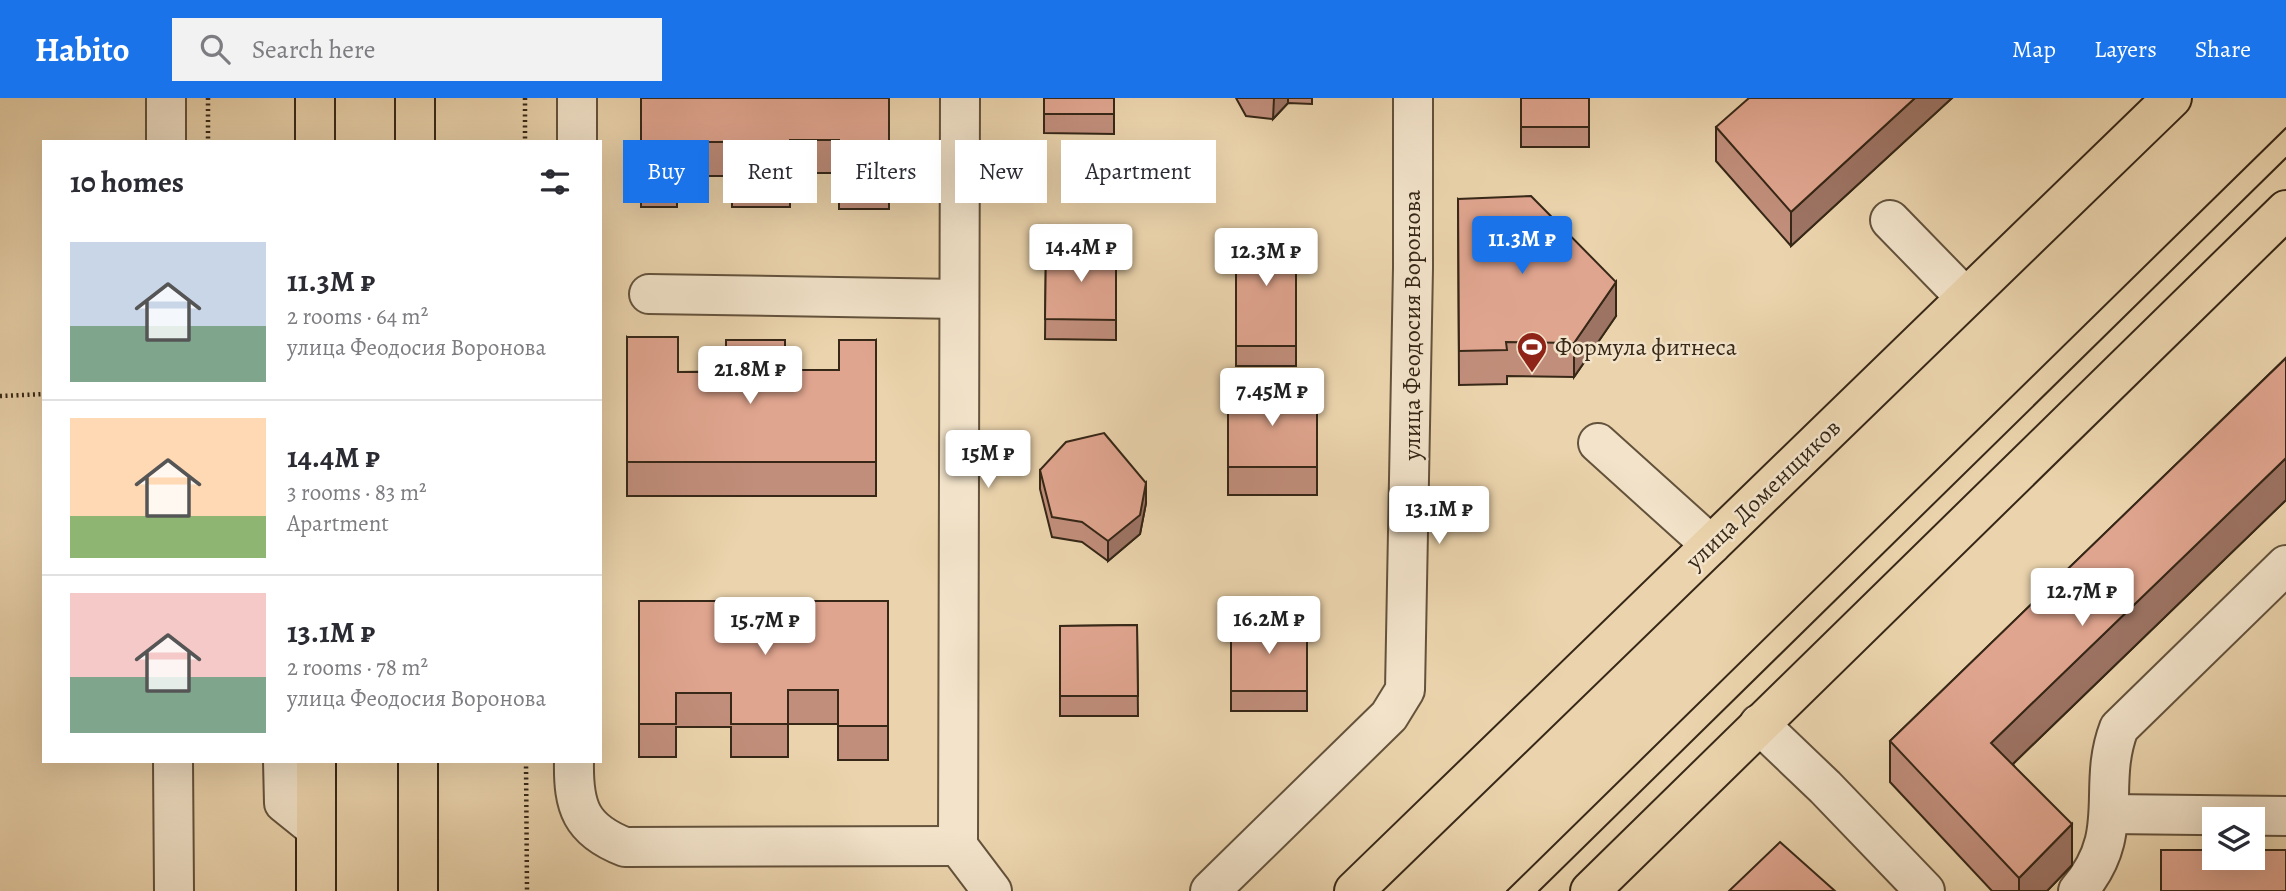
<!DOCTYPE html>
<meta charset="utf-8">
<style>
body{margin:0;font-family:Alegreya,serif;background:#f2f2f3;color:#2b2b33;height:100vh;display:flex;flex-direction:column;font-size:26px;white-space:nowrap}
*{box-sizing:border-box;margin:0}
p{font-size:23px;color:#7c7c81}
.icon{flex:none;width:38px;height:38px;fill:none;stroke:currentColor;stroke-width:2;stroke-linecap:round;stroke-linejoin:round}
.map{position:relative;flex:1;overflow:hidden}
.side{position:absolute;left:42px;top:42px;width:560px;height:623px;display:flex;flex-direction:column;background:#fff;border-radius:0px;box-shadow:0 7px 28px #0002}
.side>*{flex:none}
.guide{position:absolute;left:623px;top:42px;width:665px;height:63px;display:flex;gap:14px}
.tools{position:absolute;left:2202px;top:709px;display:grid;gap:14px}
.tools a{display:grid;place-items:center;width:63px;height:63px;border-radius:0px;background:#fff;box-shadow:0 7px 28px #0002;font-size:35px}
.price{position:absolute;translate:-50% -60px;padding:0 16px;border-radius:7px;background:#fff;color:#222;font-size:23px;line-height:46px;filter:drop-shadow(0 2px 4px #0008)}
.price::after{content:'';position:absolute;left:50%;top:42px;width:21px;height:16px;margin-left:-10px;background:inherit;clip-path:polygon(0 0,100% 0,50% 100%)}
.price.on{background:#1a73e8;color:#fff}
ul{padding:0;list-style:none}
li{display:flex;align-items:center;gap:21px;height:175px;padding:0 28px}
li+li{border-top:2px solid #e1e1e2}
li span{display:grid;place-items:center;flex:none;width:196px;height:140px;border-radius:0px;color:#555}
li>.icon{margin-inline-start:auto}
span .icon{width:84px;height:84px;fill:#fffc;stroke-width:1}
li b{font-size:30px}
h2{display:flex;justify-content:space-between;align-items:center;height:84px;padding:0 28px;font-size:30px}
.pill{padding:0 24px;border-radius:0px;background:#fff;box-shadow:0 7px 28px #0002;font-size:24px;line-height:63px}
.pill.on{background:#1a73e8;color:#fff}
header{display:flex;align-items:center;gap:42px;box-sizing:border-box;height:98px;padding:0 35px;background:#1a73e8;color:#fff}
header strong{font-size:33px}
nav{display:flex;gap:38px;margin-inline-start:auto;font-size:24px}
.search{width:490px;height:63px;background:#f2f2f3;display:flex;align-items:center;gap:18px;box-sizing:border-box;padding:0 24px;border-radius:0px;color:#7c7c81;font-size:26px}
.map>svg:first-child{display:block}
</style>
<header>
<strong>Habito</strong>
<div class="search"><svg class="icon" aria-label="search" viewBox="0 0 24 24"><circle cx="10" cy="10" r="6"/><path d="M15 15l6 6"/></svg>Search here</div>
<nav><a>Map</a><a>Layers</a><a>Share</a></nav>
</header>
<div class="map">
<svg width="2286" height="793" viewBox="0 0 2286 793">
<rect width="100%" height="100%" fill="#ebd4ad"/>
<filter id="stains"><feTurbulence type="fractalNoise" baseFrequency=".00286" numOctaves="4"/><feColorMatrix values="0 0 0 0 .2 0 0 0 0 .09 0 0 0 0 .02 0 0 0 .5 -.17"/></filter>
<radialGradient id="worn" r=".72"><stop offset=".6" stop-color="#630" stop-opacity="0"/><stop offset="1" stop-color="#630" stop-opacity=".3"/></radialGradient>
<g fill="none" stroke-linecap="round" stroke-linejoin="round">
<g stroke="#63523c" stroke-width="42">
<g id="minor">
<path d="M166,0V44"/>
<path d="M960,0L958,748L992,793"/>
<path d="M577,44V0"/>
<path d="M1890,122L1965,199"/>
<path d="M649,196L959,201"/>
<path d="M1598,345L1711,447"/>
<path d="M1759,626L1825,689L1925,793"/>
<path d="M173,663L174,793"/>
<path d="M283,663L284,705L315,730"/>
<path d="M574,663C573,709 581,732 625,749L958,748"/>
<path d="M2110,716L2286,718"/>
<path d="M1210,793L1389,618L1405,592L1413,170V0"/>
<path d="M2078,793C2128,735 2096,690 2119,630L2286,467"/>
</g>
</g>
<g stroke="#362717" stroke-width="42">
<g id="major">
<path d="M315,0V44"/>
<path d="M415,44V0"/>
<path d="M316,663V793"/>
<path d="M418,663V793"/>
<path d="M1354,793L2172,0"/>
<path d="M1590,793L2286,112"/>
</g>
</g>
<g stroke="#362717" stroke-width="4.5" stroke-dasharray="2 3.5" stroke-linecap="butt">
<path d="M208,0V44"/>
<path d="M525,0V44"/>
<path d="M0,298L44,296"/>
<path d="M526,663L527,793"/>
</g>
<use href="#minor" stroke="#f2e3ca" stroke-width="38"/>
<use href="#major" stroke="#ebd4ad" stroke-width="38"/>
<g stroke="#362717" stroke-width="2">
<path d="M1507,793L2286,30"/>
<path d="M1539,793L2286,60"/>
</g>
</g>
<g fill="#c18e7b" stroke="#362717" stroke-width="2">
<path d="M641,0H889V111H839V75H790V109H732V78H677V109H641Z"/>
<path d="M1044,0H1114V36L1044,35Z"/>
<path d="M1236,0H1312V6L1288,5L1273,21L1246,18Z"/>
<rect x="1521" y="0" width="68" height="49"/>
<path d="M1952,0L1791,148L1716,63V29Z"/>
<path d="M1458,101L1616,218L1574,279L1507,278V286L1459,287Z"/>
<path d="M1296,132V268H1236V133Z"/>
<path d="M1046,149L1116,150V242L1045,241Z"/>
<path d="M627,239L678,274L839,272L876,242V398H627Z"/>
<path d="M2286,260V402L2013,666L2072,767L2047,793H1992L1890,684V643Z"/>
<rect x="1228" y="292" width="89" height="105"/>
<path d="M1040,372L1146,405L1140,436L1108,463L1082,444L1052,439L1040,391Z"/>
<path d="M639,503H888V662H838V626H788V659H731V629H676V659H639Z"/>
<rect x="1231" y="524" width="76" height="89"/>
<path d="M1137,527L1138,618H1060V528Z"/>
</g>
<g fill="#9d7464" stroke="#362717" stroke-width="2">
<path d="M1274,0H1288V5L1273,21Z"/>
<path d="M1915,0H1952L1791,148V114Z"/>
<path d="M1616,184V218L1574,279V245Z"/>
<path d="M2286,360V402L1991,687V645Z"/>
<path d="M1146,385V405L1140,436L1108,463V443Z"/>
<path d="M2072,726V767L2047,793H2019V780Z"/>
</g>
<g fill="#e0a58f" stroke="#362717" stroke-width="2">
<path d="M641,0H889V77H839V42H790V75H732V44H677V75H641Z"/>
<rect x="1044" y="0" width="70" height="16"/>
<rect x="1521" y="0" width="68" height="29"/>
<path d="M1749,0H1915L1791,114L1716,29Z"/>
<path d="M1531,98L1616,184L1574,245L1506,244L1507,252L1459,253L1458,101Z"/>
<path d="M1296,132V248H1236V133Z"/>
<path d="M1046,149L1116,150V222L1045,221Z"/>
<path d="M627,239H678V274H726V242H785V272H839V242H876V364H627Z"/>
<path d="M2286,260V360L1991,645L2072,726L2019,780L1890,643Z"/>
<rect x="1228" y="292" width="89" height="77"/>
<path d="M1104,335L1146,385L1140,417L1108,443L1082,424L1052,419L1040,372L1066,344Z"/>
<path d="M639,503H888V628H838V592H788V626H731V595H676V626H639Z"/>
<rect x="1231" y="524" width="76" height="69"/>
<path d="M1137,527L1138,598H1060V528Z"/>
<path d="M1780,744L1835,793H1729Z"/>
<path d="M2161,752H2214V760H2252V752H2286V793H2161Z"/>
</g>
<defs>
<g id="stadium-pin" transform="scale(1.575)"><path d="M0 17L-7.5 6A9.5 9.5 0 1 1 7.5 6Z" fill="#8f2418" stroke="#f2e3ca"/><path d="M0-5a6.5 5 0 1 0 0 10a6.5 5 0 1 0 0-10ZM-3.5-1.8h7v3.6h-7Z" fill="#fff"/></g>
</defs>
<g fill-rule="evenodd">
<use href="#stadium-pin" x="1532" y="249"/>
</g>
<g text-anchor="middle" stroke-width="5" stroke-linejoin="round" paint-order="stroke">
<g font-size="24" fill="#362717" stroke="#f2e3ca">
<text transform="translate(1412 227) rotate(-90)" y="8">улица Феодосия Воронова</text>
<text transform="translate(1763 396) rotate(-44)" y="8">улица Доменщиков</text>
</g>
<g font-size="24" fill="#362717" stroke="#f2e3ca" text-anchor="start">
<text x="1555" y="257">Формула фитнеса</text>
</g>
</g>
<rect width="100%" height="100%" filter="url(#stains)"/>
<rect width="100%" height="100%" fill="url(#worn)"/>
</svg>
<div class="tools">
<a><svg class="icon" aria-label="layers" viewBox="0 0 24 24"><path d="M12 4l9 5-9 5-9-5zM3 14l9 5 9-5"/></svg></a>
</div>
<b class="price on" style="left:1522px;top:178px">11.3M ₽</b>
<b class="price" style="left:1081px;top:186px">14.4M ₽</b>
<b class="price" style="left:1266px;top:190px">12.3M ₽</b>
<b class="price" style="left:750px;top:308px">21.8M ₽</b>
<b class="price" style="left:1272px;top:330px">7.45M ₽</b>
<b class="price" style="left:988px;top:392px">15M ₽</b>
<b class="price" style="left:1439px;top:448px">13.1M ₽</b>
<b class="price" style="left:2082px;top:530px">12.7M ₽</b>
<b class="price" style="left:1269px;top:558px">16.2M ₽</b>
<b class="price" style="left:765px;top:559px">15.7M ₽</b>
<div class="guide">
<a class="pill on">Buy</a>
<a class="pill">Rent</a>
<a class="pill">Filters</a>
<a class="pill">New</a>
<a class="pill">Apartment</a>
</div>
<section class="side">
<h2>10 homes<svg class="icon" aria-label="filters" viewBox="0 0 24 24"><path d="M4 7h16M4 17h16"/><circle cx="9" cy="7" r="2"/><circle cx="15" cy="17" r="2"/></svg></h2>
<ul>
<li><span style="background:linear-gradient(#c9d6e8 60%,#7fa58c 0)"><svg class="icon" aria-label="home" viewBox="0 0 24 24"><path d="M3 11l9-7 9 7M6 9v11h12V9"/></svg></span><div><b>11.3M ₽</b><p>2 rooms · 64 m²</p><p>улица Феодосия Воронова</p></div></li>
<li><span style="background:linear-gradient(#ffd9b3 70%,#8fb573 0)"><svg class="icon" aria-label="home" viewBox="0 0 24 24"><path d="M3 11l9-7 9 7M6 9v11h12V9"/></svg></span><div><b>14.4M ₽</b><p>3 rooms · 83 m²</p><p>Apartment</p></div></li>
<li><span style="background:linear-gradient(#f6c9c9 60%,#7fa58c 0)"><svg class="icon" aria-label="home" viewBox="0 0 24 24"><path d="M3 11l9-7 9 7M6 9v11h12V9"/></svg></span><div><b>13.1M ₽</b><p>2 rooms · 78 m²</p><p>улица Феодосия Воронова</p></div></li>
</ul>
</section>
</div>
